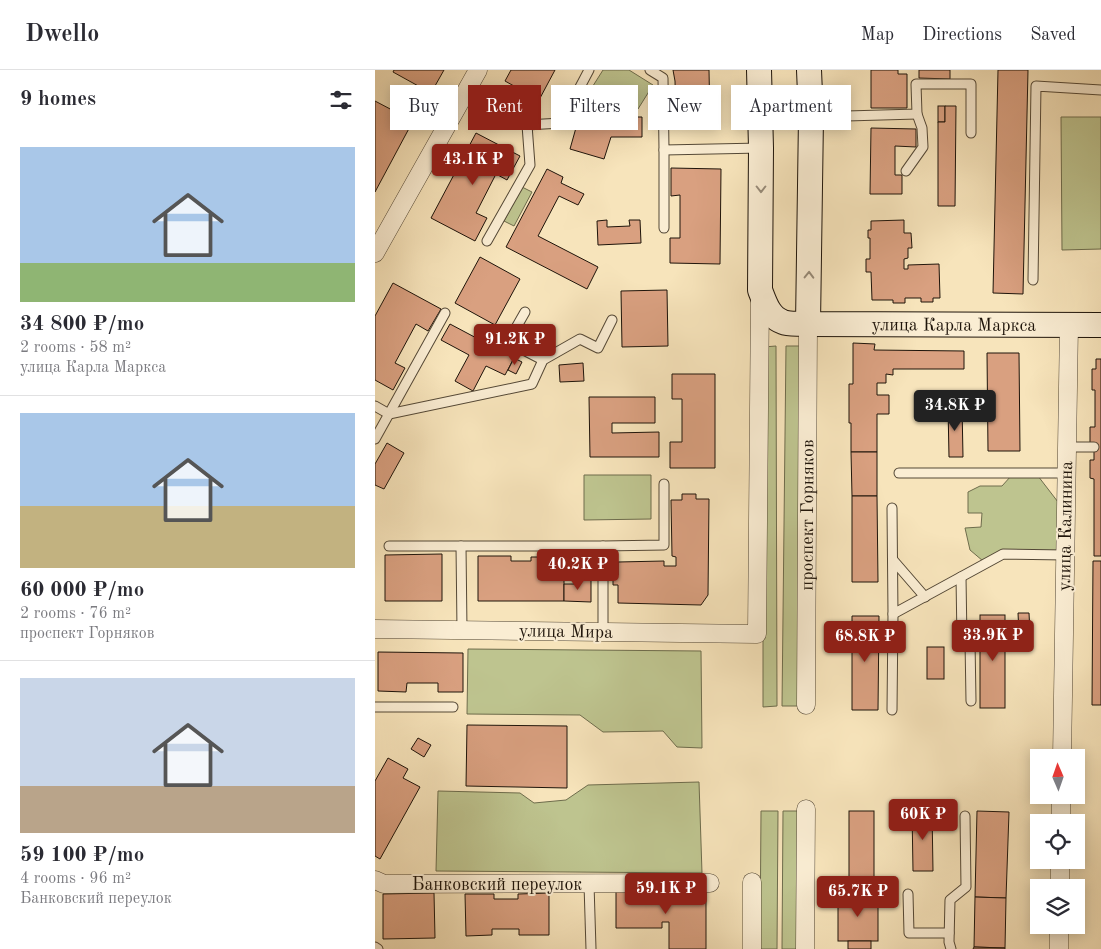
<!DOCTYPE html>
<meta charset="utf-8">
<style>
body{margin:0;font-family:"Old Standard TT",serif;background:#f7f7f7;color:#2b2b33;height:100vh;display:flex;flex-direction:column;font-size:19px;white-space:nowrap}
*{box-sizing:border-box;margin:0}
p{font-size:16px;color:#7c7c81}
.icon{flex:none;width:28px;height:28px;fill:none;stroke:currentColor;stroke-width:2;stroke-linecap:round;stroke-linejoin:round}
.map{position:relative;flex:1;overflow:hidden}
.details{display:flex;flex-direction:column;background:#fff;width:375px}
.details>*{flex:none}
.top-card{position:absolute;left:15px;top:15px;width:475px;height:45px;display:flex;gap:10px}
.needle{width:32px;rotate:358deg}
.fabs{position:absolute;left:655px;top:679px;display:grid;gap:10px}
.fabs a{display:grid;place-items:center;width:55px;height:55px;border-radius:0px;background:#fff;box-shadow:0 2px 12px #0003;font-size:25px}
.price{position:absolute;translate:-50% -42px;padding:0 11px;border-radius:5px;background:#8f2418;color:#fff;font-size:16px;line-height:32px;filter:drop-shadow(0 1px 2px #0008)}
.price::after{content:'';position:absolute;left:50%;top:30px;width:15px;height:11px;margin-left:-8px;background:inherit;clip-path:polygon(0 0,100% 0,50% 100%)}
.price.active{background:#222;color:#fff}
ul{padding:0;list-style:none}
li{display:grid;align-content:center;gap:10px;height:265px;padding:0 20px}
li+li{border-top:1px solid #e1e1e2}
li span{display:grid;place-items:center;height:155px;border-radius:0px;color:#555}
li>.icon{margin-inline-start:auto}
span .icon{width:90px;height:90px;fill:#fffc;stroke-width:1}
li b{font-size:21px}
h2{display:flex;justify-content:space-between;align-items:center;height:60px;padding:0 20px;font-size:21px}
.pill{padding:0 18px;border-radius:0px;background:#fff;box-shadow:0 2px 12px #0003;font-size:18px;line-height:45px}
.pill.active{background:#8f2418;color:#fff}
header{display:flex;align-items:center;gap:30px;box-sizing:border-box;height:70px;padding:0 25px;background:#fff;border-bottom:1px solid #e1e1e2}
header strong{font-size:24px}
nav{display:flex;gap:28px;margin-inline-start:auto;font-size:18px}
main{display:flex;flex:1;min-height:0}
.map>svg:first-child{display:block}
</style>
<header>
<strong>Dwello</strong>
<nav><a>Map</a><a>Directions</a><a>Saved</a></nav>
</header>
<main>
<section class="details">
<h2>9 homes<svg class="icon" aria-label="filters" viewBox="0 0 24 24"><path d="M4 7h16M4 17h16"/><circle cx="9" cy="7" r="2"/><circle cx="15" cy="17" r="2"/></svg></h2>
<ul>
<li><span style="background:linear-gradient(#a9c7e8 75%,#8fb573 0)"><svg class="icon" aria-label="home" viewBox="0 0 24 24"><path d="M3 11l9-7 9 7M6 9v11h12V9"/></svg></span><div><b>34 800 ₽/mo</b><p>2 rooms · 58 m²</p><p>улица Карла Маркса</p></div></li>
<li><span style="background:linear-gradient(#a9c7e8 60%,#c2b280 0)"><svg class="icon" aria-label="home" viewBox="0 0 24 24"><path d="M3 11l9-7 9 7M6 9v11h12V9"/></svg></span><div><b>60 000 ₽/mo</b><p>2 rooms · 76 m²</p><p>проспект Горняков</p></div></li>
<li><span style="background:linear-gradient(#c9d6e8 70%,#b9a48a 0)"><svg class="icon" aria-label="home" viewBox="0 0 24 24"><path d="M3 11l9-7 9 7M6 9v11h12V9"/></svg></span><div><b>59 100 ₽/mo</b><p>4 rooms · 96 m²</p><p>Банковский переулок</p></div></li>
</ul>
</section>
<div class="map">
<svg width="726" height="879" viewBox="0 0 726 879">
<rect width="100%" height="100%" fill="#f7e4bb"/>
<filter id="stains"><feTurbulence type="fractalNoise" baseFrequency=".004" numOctaves="4"/><feColorMatrix values="0 0 0 0 .2 0 0 0 0 .09 0 0 0 0 .02 0 0 0 .5 -.17"/></filter>
<radialGradient id="worn" r=".72"><stop offset=".6" stop-color="#630" stop-opacity="0"/><stop offset="1" stop-color="#630" stop-opacity=".3"/></radialGradient>
<g fill="#bec48f" stroke="#6e6c4c">
<path d="M228,0H254L278,15L263,39L245,28L242,34L216,19Z"/>
<path d="M686,47H726V179L687,180Z"/>
<path d="M147,117L157,122L139,156L129,151Z"/>
<path d="M401,276L402,636L388,637V277Z"/>
<path d="M411,276H427L423,636H407Z"/>
<path d="M209,405H276V449L209,450Z"/>
<path d="M636,406H663L683,432V481L628,482L608,491L595,480L590,458L606,457L607,443H593V422L605,416H627Z"/>
<path d="M93,579L326,581L327,678L302,677L288,661L228,662L205,645L92,644Z"/>
<path d="M324,712L327,803L61,801L63,721L145,723L159,733L191,730L213,715Z"/>
<path d="M386,741H403L402,879H385Z"/>
<path d="M408,741H423L422,879H407Z"/>
</g>
<g fill="#d9a080" stroke="#1e140a">
<path d="M19,0H69L56,23L18,2Z"/>
<path d="M136,0H180L164,30L130,11Z"/>
<path d="M298,0H334L335,51L301,52L300,11Z"/>
<path d="M496,0H523V4H532V38H496Z"/>
<path d="M544,0H575V9L544,8Z"/>
<path d="M623,0H653L648,224L618,223Z"/>
<path d="M0,31L38,51L0,122Z"/>
<rect x="563" y="36" width="7" height="16"/>
<path d="M570,36H581L580,136H563V52H570Z"/>
<path d="M206,40L230,47H267V67H236L229,89L195,79Z"/>
<path d="M496,58L541,59V77L520,76V105H527V124H495Z"/>
<path d="M101,63L145,86L132,110L121,104L101,143L112,148L100,171L56,148Z"/>
<path d="M296,98L346,99L345,194L295,193V168H305V125L296,126Z"/>
<path d="M172,99L188,107L186,113L209,124L203,135L184,126L163,166L223,197L212,219L131,177Z"/>
<path d="M232,150V157L255,156L254,150H265L266,173L223,175L222,151Z"/>
<path d="M529,150V163H536L537,178H533V188L529,189V199H533V195L564,194L565,228H558V232H546V228H530V233H518V230H497L496,202H491V189H495V168H493V160H496V151Z"/>
<path d="M105,187L145,209L120,255L80,233Z"/>
<path d="M18,213L66,239L53,261L41,254L20,293L30,298L18,320L0,310V246Z"/>
<path d="M292,220L293,276L247,277L246,221Z"/>
<path d="M75,254L139,288L130,305L111,296L98,321L80,311L94,285L66,270Z"/>
<path d="M478,273L500,274L499,280L589,281V299H518V305L511,304V313H502V325H514V344H502V382H476V353H474V314H478Z"/>
<path d="M612,283H644L645,381H613Z"/>
<path d="M139,288L147,292L141,304L133,300Z"/>
<path d="M721,289H726V486H719V409L715,408V390H719V375H715V357H720V320H717V299H721Z"/>
<path d="M208,293L209,311L185,312L184,295Z"/>
<path d="M297,304H340V398H295V372H307V329H297Z"/>
<path d="M214,327H280V353H237V363L284,362V387H215Z"/>
<path d="M573,336H587L588,387H574Z"/>
<path d="M12,373L29,383L9,419L0,415V394Z"/>
<path d="M476,382H502V426H477Z"/>
<path d="M307,424H321V429H334L333,525L326,535L243,533V515H238V505H243V492L289,491V496H301V487L297,486L296,430H307Z"/>
<path d="M477,426H502L503,512H477Z"/>
<path d="M67,484V531H10V485Z"/>
<path d="M103,486H136V491H156V487H189V531H103Z"/>
<path d="M718,491H726V635H717Z"/>
<path d="M199,508H216V532L189,531V514H199Z"/>
<path d="M643,543H654L655,563L644,564Z"/>
<rect x="605" y="545" width="25" height="93"/>
<path d="M477,546H504L503,640H477Z"/>
<rect x="552" y="577" width="17" height="32"/>
<path d="M3,582L88,583V622H63V613H32L31,622L3,621Z"/>
<path d="M92,655L192,656V718L91,716Z"/>
<path d="M43,668L56,675L49,687L36,679Z"/>
<path d="M13,688L33,699L28,708L45,717L5,789L0,786V711Z"/>
<rect x="474" y="741" width="25" height="84"/>
<path d="M537,741H557L558,801H538Z"/>
<path d="M602,741L634,742L631,828L600,827Z"/>
<path d="M241,821H331V879H294V852H287V858H241Z"/>
<path d="M59,823L60,868L8,869V824Z"/>
<path d="M174,823V865H144V859H117V865L91,866L90,824H119V829H143V824Z"/>
<rect x="463" y="825" width="40" height="46"/>
<path d="M600,827L631,828L630,878L599,877Z"/>
<rect x="473" y="871" width="23" height="8"/>
<path d="M599,877L630,878V879H598Z"/>
</g>
<g fill="none" stroke-linecap="round" stroke-linejoin="round">
<g stroke="#544836" stroke-width="11">
<g id="service">
<path d="M275,0L288,8L289,80L386,78"/>
<path d="M91,22L152,55L186,53L214,0"/>
<path d="M436,47L542,44L541,14H596V63"/>
<path d="M289,80V158"/>
<path d="M531,101L548,77L547,58L542,44"/>
<path d="M112,171L155,95L152,55"/>
<path d="M658,210L661,16L726,20"/>
<path d="M150,242L133,272L168,290"/>
<path d="M0,336L14,344L157,314L168,290L205,269L223,278L237,250"/>
<path d="M0,369L70,243"/>
<path d="M691,377H719"/>
<path d="M524,403H691"/>
<path d="M517,438L518,544L628,484L690,485"/>
<path d="M14,476H228"/>
<path d="M86,476L87,560"/>
<path d="M518,490L550,527"/>
<path d="M586,507L587,571H595L596,631"/>
<path d="M228,562V476L289,475V414"/>
<path d="M0,637H78"/>
<path d="M517,640L518,544"/>
<path d="M214,814L216,879"/>
<path d="M533,824L534,863H574"/>
<path d="M0,877L3,879"/>
<path d="M576,879L574,872L575,830L591,817L590,746"/>
</g>
</g>
<g stroke="#544836" stroke-width="19">
<g id="minor">
<path d="M0,183L103,0"/>
<path d="M0,559L382,564L385,226"/>
<path id="s1" d="M431,635L433,254"/>
<path d="M687,688L694,255"/>
<path d="M686,752V725"/>
<path d="M0,810L9,814L335,813"/>
<path d="M685,818V790"/>
<path d="M377,879V812"/>
<path d="M430,879L431,739"/>
<path d="M684,879V855"/>
</g>
</g>
<g stroke="#1e140a" stroke-width="26">
<g id="secondary">
<path id="s2" d="M384,0L386,78L385,220C390,233 394,247 408,252C415,255 425,253 433,254L726,255"/>
<path d="M433,254L436,47L434,0"/>
</g>
</g>
<use href="#service" stroke="#faedd3" stroke-width="9"/>
<use href="#minor" stroke="#faedd3" stroke-width="18"/>
<use href="#secondary" stroke="#faedd3" stroke-width="24"/>
</g>
<defs><path id="oneway-chevron" d="M-2-3.5L2.5 0L-2 3.5" fill="none" stroke-width="1.6" stroke-linecap="round" stroke-linejoin="round" transform="scale(1.25)"/></defs>
<g stroke="#978b79">
<use href="#oneway-chevron" transform="translate(386 119) rotate(90)"/>
<use href="#oneway-chevron" transform="translate(434 205) rotate(-89)"/>
</g>
<g text-anchor="middle" stroke-width="4" stroke-linejoin="round" paint-order="stroke">
<g font-size="18" fill="#1e140a" stroke="#faedd3">
<text dy="6" stroke="none"><textPath href="#s2" startOffset="432">улица Карла Маркса</textPath></text>
<text dy="6" stroke="none"><textPath href="#s1" startOffset="190">проспект Горняков</textPath></text>
<text transform="translate(690 456) rotate(-89)" y="6">улица Калинина</text>
<text transform="translate(191 561) rotate(1)" y="6">улица Мира</text>
<text x="122" y="820">Банковский переулок</text>
</g>
</g>
<rect width="100%" height="100%" filter="url(#stains)"/>
<rect width="100%" height="100%" fill="url(#worn)"/>
</svg>
<div class="fabs">
<a><svg class="needle" viewBox="-14 -14 28 28"><path d="M0-13l5 13h-10z" fill="#e53935"/><path d="M0 13l5-13h-10z" fill="#7c7c81"/></svg></a>
<a><svg class="icon" aria-label="locate" viewBox="0 0 24 24"><circle cx="12" cy="12" r="6"/><path d="M12 2v4M12 18v4M2 12h4M18 12h4"/></svg></a>
<a><svg class="icon" aria-label="layers" viewBox="0 0 24 24"><path d="M12 4l9 5-9 5-9-5zM3 14l9 5 9-5"/></svg></a>
</div>
<b class="price" style="left:98px;top:116px">43.1K ₽</b>
<b class="price" style="left:140px;top:296px">91.2K ₽</b>
<b class="price active" style="left:580px;top:362px">34.8K ₽</b>
<b class="price" style="left:203px;top:521px">40.2K ₽</b>
<b class="price" style="left:618px;top:592px">33.9K ₽</b>
<b class="price" style="left:490px;top:593px">68.8K ₽</b>
<b class="price" style="left:548px;top:771px">60K ₽</b>
<b class="price" style="left:291px;top:845px">59.1K ₽</b>
<b class="price" style="left:483px;top:848px">65.7K ₽</b>
<div class="top-card">
<a class="pill">Buy</a>
<a class="pill active">Rent</a>
<a class="pill">Filters</a>
<a class="pill">New</a>
<a class="pill">Apartment</a>
</div>
</div>
</main>
